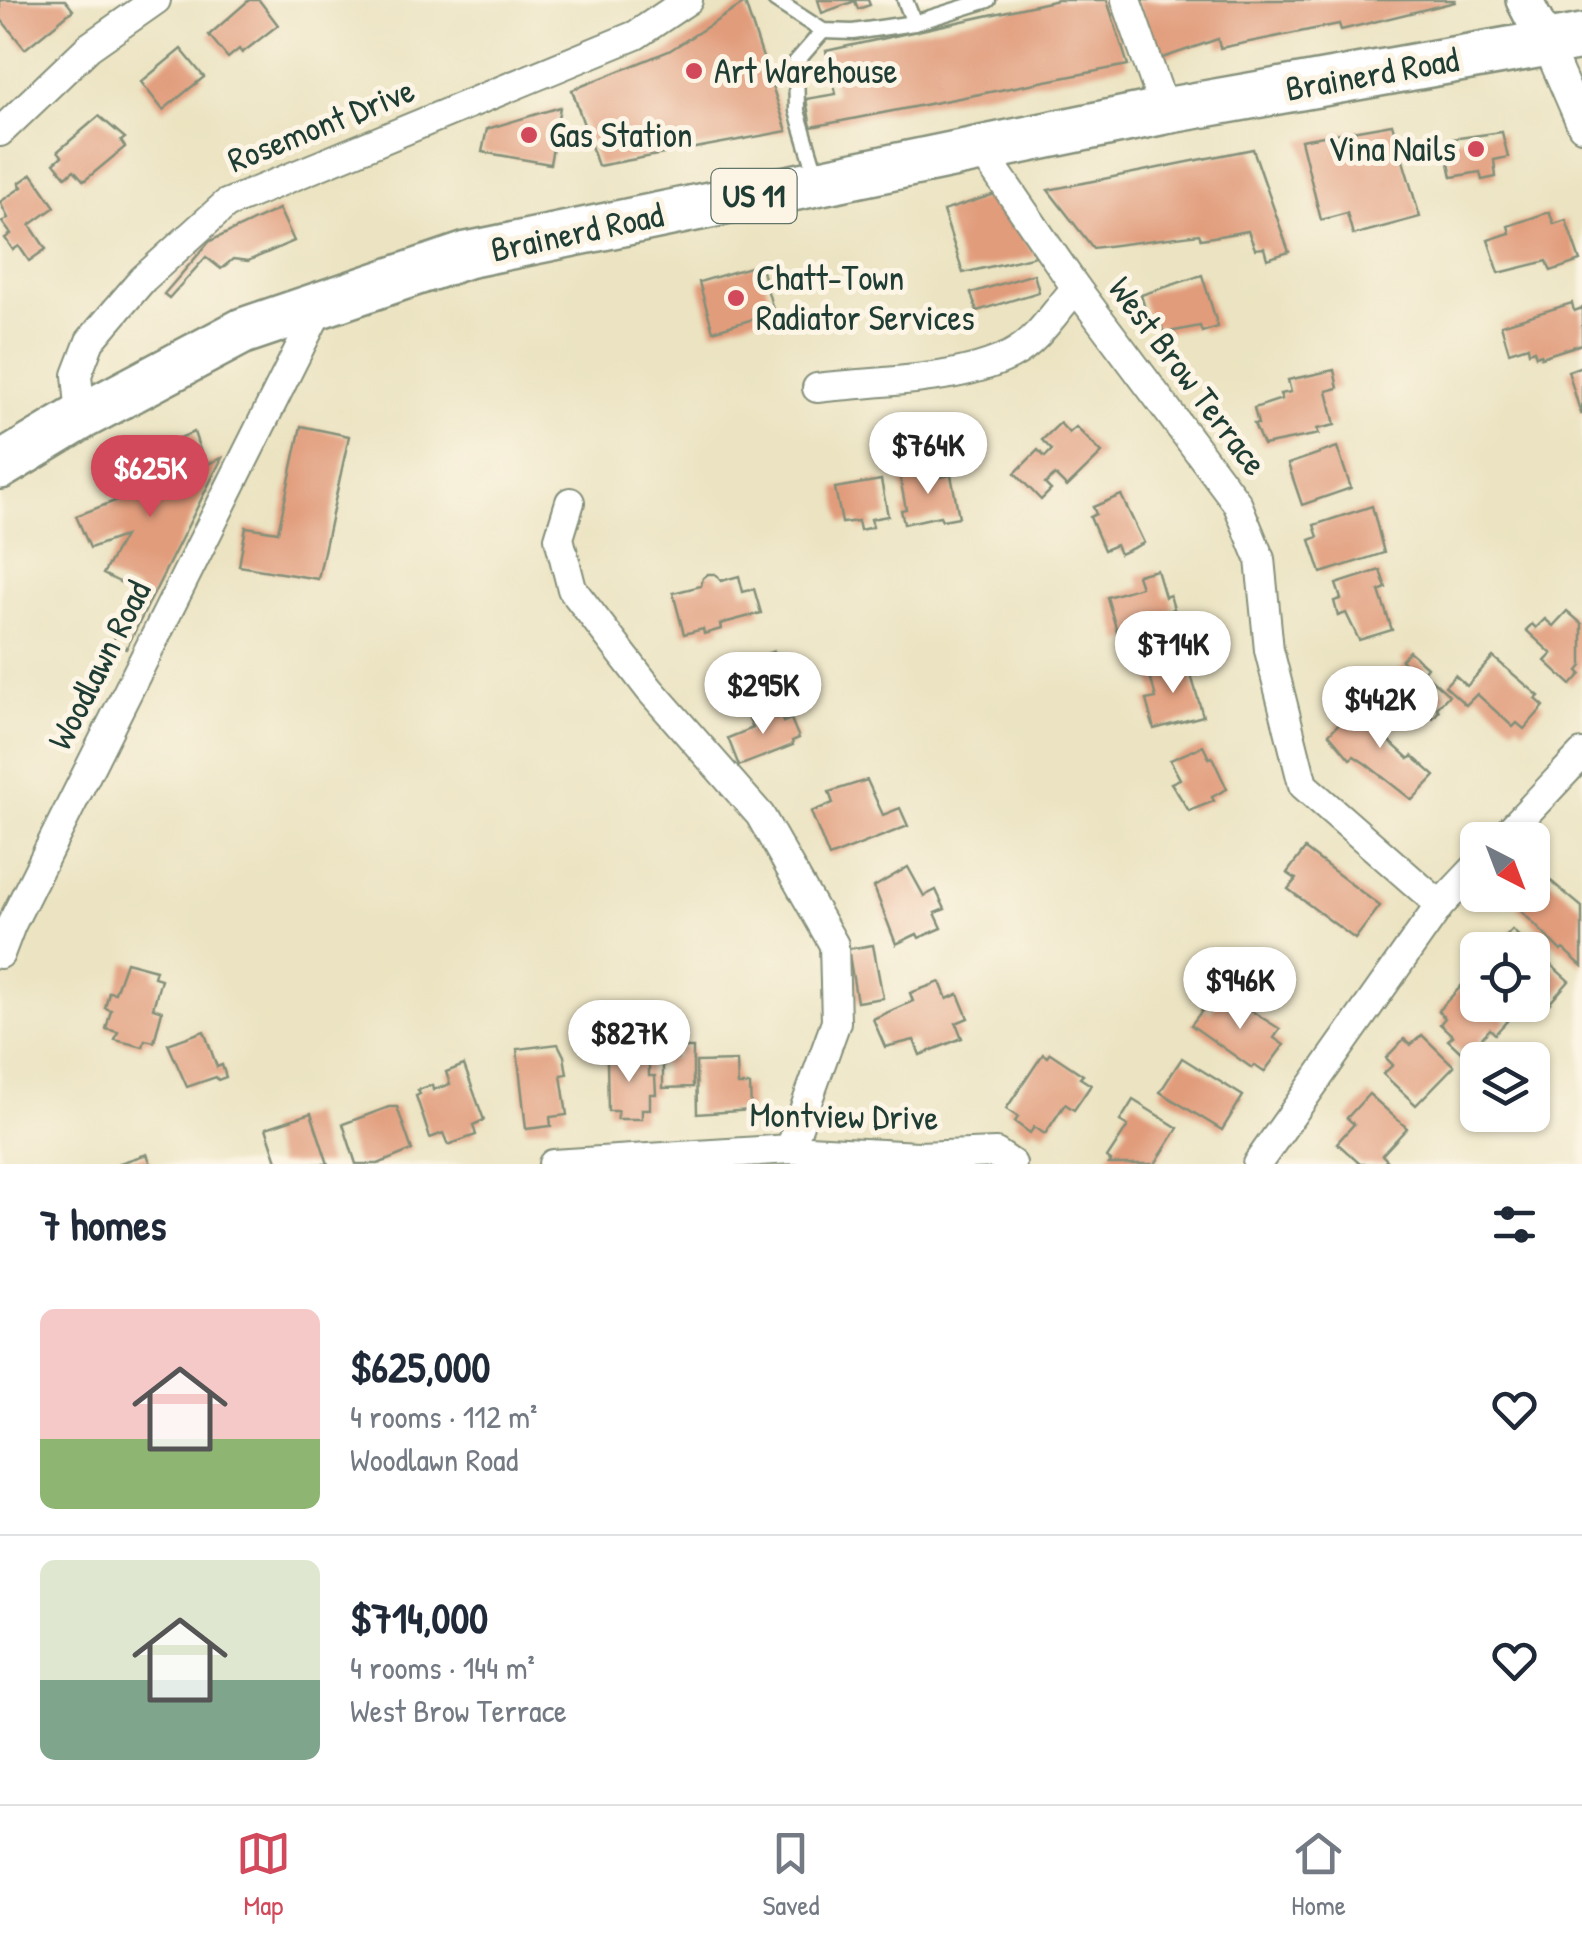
<!DOCTYPE html>
<meta charset="utf-8">
<style>
body{margin:0;font-family:"Patrick Hand",sans-serif;background:#f6f6f7;color:#1f2937;height:100vh;display:flex;flex-direction:column;font-size:38px;white-space:nowrap}
*{box-sizing:border-box;margin:0}
p{font-size:32px;color:#747a83}
.icon{flex:none;width:55px;height:55px;fill:none;stroke:currentColor;stroke-width:2;stroke-linecap:round;stroke-linejoin:round}
.map{position:relative;height:1164px;overflow:hidden}
.side{display:flex;flex-direction:column;background:#fff;flex:1}
.side>*{flex:none}
.needle{width:65px;rotate:138deg}
.fabs{position:absolute;left:1460px;top:822px;display:grid;gap:20px}
.fabs a{display:grid;place-items:center;width:90px;height:90px;border-radius:15px;background:#fff;box-shadow:0 2px 8px #0004;font-size:50px}
.price{position:absolute;translate:-50% -85px;padding:0 22px;border-radius:35px;background:#fff;color:#222;font-size:32px;line-height:65px;filter:drop-shadow(0 2px 5px #0008)}
.price::after{content:'';position:absolute;left:50%;top:60px;width:30px;height:22px;margin-left:-15px;background:inherit;clip-path:polygon(0 0,100% 0,50% 100%)}
.price.active{background:#d1495b;color:#fff}
ul{padding:0;list-style:none}
li{display:flex;align-items:center;gap:30px;height:250px;padding:0 40px}
li+li{border-top:2px solid #e0e1e3}
li span{display:grid;place-items:center;flex:none;width:280px;height:200px;border-radius:15px;color:#555}
li>.icon{margin-inline-start:auto}
span .icon{width:120px;height:120px;fill:#fffc;stroke-width:1}
li b{font-size:42px}
h2{display:flex;justify-content:space-between;align-items:center;height:120px;padding:0 40px;font-size:42px}
.tabs{display:flex;justify-content:space-around;align-items:center;height:140px;border-top:2px solid #e0e1e3;background:#fff;font-size:28px;color:#747a83}
.tabs a{display:grid;justify-items:center;gap:5px}
.tabs .active{color:#d1495b}
.map>svg:first-child{display:block}
</style>
<div class="map">
<svg width="1582" height="1164" viewBox="0 0 1582 1164">
<rect width="100%" height="100%" fill="#fcf5e5"/>
<filter id="ink" filterUnits="userSpaceOnUse"><feTurbulence type="fractalNoise" baseFrequency=".01" numOctaves="2"/><feDisplacementMap in="SourceGraphic" scale="20" xChannelSelector="R" yChannelSelector="G"/><feConvolveMatrix kernelMatrix="1 2 1 2 8 2 1 2 1" color-interpolation-filters="sRGB"/></filter>
<filter id="wash" filterUnits="userSpaceOnUse"><feTurbulence type="fractalNoise" baseFrequency=".0048" numOctaves="4" result="noise"/><feDisplacementMap in="SourceGraphic" scale="40" xChannelSelector="R" yChannelSelector="G"/><feGaussianBlur stdDeviation="2.25" result="paint"/><feColorMatrix in="noise" values="0 0 0 0 0 0 0 0 0 0 0 0 0 0 0 0 0 1.4 0 .05"/><feComposite in="paint" operator="in"/></filter>
<g filter="url(#wash)">
<rect width="100%" height="100%" fill="#ebe3c1"/>
<g id="blocks">
<g fill="#e19c7b">
<path d="M0,0H65L73,10L25,49L0,18Z"/>
<path d="M249,0H259L278,25L242,53L239,49L228,58L209,35Z"/>
<path d="M818,0H868L870,5L858,9L855,1L822,13Z"/>
<path d="M1058,0H1107L1128,65L811,127L806,99L836,94L826,51Z"/>
<path d="M1136,0H1455V2L1341,30L1339,24L1220,48L1218,39L1157,60Z"/>
<path d="M745,3L787,131L598,166L572,90L669,51Z"/>
<path d="M181,49L204,77L163,110L141,82Z"/>
<path d="M560,107L550,164L482,152L487,129Z"/>
<path d="M99,116L125,138L121,141L125,147L84,181L74,170L66,177L54,163L62,156L58,151Z"/>
<path d="M1392,124L1420,217L1353,235L1347,213L1321,220L1301,140Z"/>
<path d="M1502,132L1508,157L1494,160L1496,177L1482,180L1480,172L1452,177L1444,140Z"/>
<path d="M1253,149L1289,252L1267,259L1264,248L1255,249L1248,231L1201,239L1199,234L1093,248L1048,190Z"/>
<path d="M32,174L55,207L30,225L46,249L29,261L19,246L13,250L5,238L11,234L2,222L8,218L0,202L22,187L19,183Z"/>
<path d="M995,194L1036,256L963,273L943,211Z"/>
<path d="M279,209L294,241L248,261L233,259L221,269L206,257L169,298L164,294L210,241Z"/>
<path d="M1549,212L1554,224L1566,220L1580,261L1551,271L1547,261L1499,273L1488,240L1510,233L1508,226Z"/>
<path d="M760,264L774,313L713,331L699,282Z"/>
<path d="M1034,274L1039,292L977,311L971,293Z"/>
<path d="M1202,275L1218,327L1202,332L1200,326L1164,333L1161,325L1151,328L1141,295Z"/>
<path d="M1572,303L1574,311L1582,308V344L1541,357V354L1536,356L1534,350L1529,352L1528,346L1509,352L1501,325Z"/>
<path d="M1582,366V414H1581L1568,371Z"/>
<path d="M1334,370L1338,388L1327,391L1335,425L1317,429L1319,434L1263,445L1254,424H1258L1254,408L1282,399L1280,394L1291,392L1288,380Z"/>
<path d="M1060,423L1069,433L1076,427L1102,453L1067,487L1055,475L1045,484L1051,490L1041,500L1015,473L1038,450L1045,457L1052,450L1042,440Z"/>
<path d="M301,426L349,436L318,579L239,566L246,527L278,532Z"/>
<path d="M194,432L205,465L222,458L126,649L112,643L138,591L103,574L124,536L90,548L76,516L136,493L123,462Z"/>
<path d="M1337,447L1351,488L1302,505L1288,464Z"/>
<path d="M924,470L925,474L939,471L940,477L951,475L959,517L942,520L940,516L904,524L901,510L906,509L900,478Z"/>
<path d="M881,480L888,516L871,519L873,527L860,530L858,521L842,523L835,488Z"/>
<path d="M1121,495L1144,543L1120,554L1116,545L1104,550L1090,517L1096,514L1093,507Z"/>
<path d="M1372,506L1384,553L1321,573L1310,540L1318,537L1314,525Z"/>
<path d="M1157,570L1165,597L1170,595L1174,609L1169,611L1173,626L1162,630L1164,638L1150,642L1148,634L1120,642L1107,597L1141,587L1137,575Z"/>
<path d="M1380,570L1386,588L1379,591L1392,630L1359,640L1346,613L1338,616L1334,601L1341,599L1336,584Z"/>
<path d="M708,574H715L721,581L739,576L743,592L754,589L761,613L720,624L721,629L704,634L703,629L684,634L673,593L701,586L703,578Z"/>
<path d="M1567,611L1582,624V666L1578,671L1581,674L1571,685L1545,661L1552,654L1526,630L1532,624L1536,628L1545,619L1553,626Z"/>
<path d="M774,651L785,680L741,696L731,667Z"/>
<path d="M1409,651L1427,667L1423,672L1449,695L1437,708L1439,711L1433,718L1430,715L1421,726L1381,691L1405,664L1401,660Z"/>
<path d="M1493,657L1539,696L1536,699L1544,706L1524,729L1517,723L1513,727L1477,694L1466,705L1445,686L1455,675L1467,686Z"/>
<path d="M1187,661L1203,716L1154,729L1146,700L1156,698L1149,672Z"/>
<path d="M1358,703L1386,724L1384,726L1392,733L1387,739L1409,759L1412,756L1435,776L1412,800L1366,764L1354,756L1350,759L1329,734Z"/>
<path d="M771,706L776,718L781,716L783,722L791,719L799,738L792,741L793,745L739,766L728,738L753,728L748,716Z"/>
<path d="M1203,746L1209,758L1212,757L1227,789L1212,797L1214,801L1189,811L1171,783L1180,779L1170,760Z"/>
<path d="M867,780L883,815L900,808L908,826L829,857L811,812L833,803L829,792Z"/>
<path d="M1305,849L1380,906L1355,939L1288,889L1296,879L1287,873Z"/>
<path d="M908,867L924,896L936,890L945,909L935,913L942,928L919,938L917,934L896,944L874,887Z"/>
<path d="M1546,877L1582,907V966L1563,949L1561,951L1517,907L1532,895Z"/>
<path d="M1512,930L1569,981L1541,1013L1532,1005V950H1494Z"/>
<path d="M873,945L883,998L857,1002L848,949Z"/>
<path d="M126,962L156,970L154,977L161,979L153,1008L162,1011L154,1042L145,1040L143,1047L115,1040L118,1032L106,1029L111,1010L105,1008L109,992L115,993Z"/>
<path d="M1466,981L1478,992V1005H1492L1507,1021L1495,1034L1490,1029L1465,1056L1448,1040L1453,1036L1440,1024L1445,1018L1438,1011Z"/>
<path d="M940,982L947,999L958,994L968,1018L956,1023L962,1038L920,1055L914,1040L885,1047L873,1019L913,1001L910,993Z"/>
<path d="M1223,993L1280,1029L1274,1038L1284,1045L1264,1072L1254,1065L1252,1068L1191,1025L1204,1008L1210,1012Z"/>
<path d="M204,1031L217,1067L222,1065L226,1077L218,1080L216,1077L187,1087L168,1044Z"/>
<path d="M1422,1035L1454,1066L1416,1105L1383,1074L1393,1065L1386,1058L1404,1039L1411,1045Z"/>
<path d="M558,1044L564,1056L567,1074L561,1075L567,1115L550,1117L551,1126L526,1129L517,1049Z"/>
<path d="M677,1048H693V1087L663,1088V1058H677Z"/>
<path d="M636,1050L637,1064H649V1076H655L656,1094H650V1109H642V1119H617L618,1111H608L607,1060H612V1051Z"/>
<path d="M1050,1053L1083,1075L1080,1078L1091,1085L1074,1110L1065,1104L1045,1134L1034,1127L1030,1133L1015,1122L1018,1117L1006,1109L1043,1054L1047,1057Z"/>
<path d="M1182,1058L1243,1096L1222,1130L1160,1092Z"/>
<path d="M737,1061L738,1085H750L751,1110L697,1114L696,1062Z"/>
<path d="M464,1065L484,1120L473,1125L476,1135L448,1145L443,1133L430,1138L416,1096L420,1094L418,1090L432,1085L433,1090L450,1084L446,1072Z"/>
<path d="M1369,1094L1407,1128L1382,1155L1387,1160L1383,1164H1360L1337,1143L1354,1124L1347,1118Z"/>
<path d="M1133,1100L1178,1128L1155,1164H1109L1111,1161L1107,1158L1128,1126L1120,1121Z"/>
<path d="M389,1107H397L412,1150L378,1164H356L343,1124Z"/>
<path d="M311,1113L328,1164H278L266,1128Z"/>
<path d="M147,1154L151,1164H120V1163Z"/>
</g>
</g>
</g>
<g filter="url(#ink)">
<use href="#blocks" fill-opacity="0" stroke="#85907a" stroke-width="2.5"/>
<g fill="none" stroke-linecap="round" stroke-linejoin="round">
<g stroke="#85907a" stroke-width="19">
<g id="service">
<path d="M775,0L823,31L853,32L914,23"/>
<path d="M905,0L914,23L988,0"/>
<path d="M817,177L797,111L796,62L823,31"/>
</g>
</g>
<g stroke="#85907a" stroke-width="32">
<g id="minor">
<path d="M1126,0L1165,111"/>
<path d="M1546,43L1582,126"/>
<path d="M0,132L89,47L156,0"/>
<path d="M982,151L1076,288L1237,503L1260,559L1269,650L1303,785L1440,905"/>
<path d="M817,388C876,381 958,382 1011,355C1038,341 1056,310 1076,288"/>
<path d="M81,417L77,375L90,341L143,279L226,204L636,35L688,0"/>
<path d="M570,502L559,538L572,589L650,690L760,815L834,945L836,1022L790,1149"/>
<path d="M1501,840L1582,754"/>
<path d="M0,954L11,925L322,303"/>
<path d="M553,1164L790,1149L918,1156L996,1153L1012,1164"/>
<path d="M1257,1164L1440,905L1478,865"/>
</g>
</g>
<g stroke="#85907a" stroke-width="40">
<path id="tertiary" d="M1524,0L1546,43"/>
</g>
<g stroke="#85907a" stroke-width="50">
<path id="primary" d="M0,466L81,417L243,331L467,255L1165,111L1582,37"/>
</g>
<use href="#service" stroke="#fff" stroke-width="14"/>
<use href="#minor" stroke="#fff" stroke-width="28"/>
<use href="#tertiary" stroke="#fff" stroke-width="35"/>
<use href="#primary" stroke="#fff" stroke-width="45"/>
</g>
</g>
<g fill="#d1495b" stroke="#fcf5e5" stroke-width="4">
<circle cx="694" cy="71" r="10"/>
<circle cx="529" cy="135" r="10"/>
<circle cx="1476" cy="149" r="10"/>
<circle cx="736" cy="298" r="10"/>
</g>
<g text-anchor="middle" stroke-width="10" stroke-linejoin="round" paint-order="stroke">
<rect fill="#fcf5e5" stroke="#617469" stroke-width="2.5" x="711.5" y="169" width="85" height="54" rx="8"/>
<g font-size="32" font-weight="bold" fill="#1f3d34">
<text x="754" y="207">US 11</text>
</g>
<g font-size="35" fill="#1f3d34" stroke="#fcf5e5" text-anchor="start">
<text x="714" y="83">Art Warehouse</text>
<text x="549" y="147">Gas Station</text>
<text x="1456" y="161" text-anchor="end">Vina Nails</text>
<text x="756" y="290">Chatt-Town<tspan x="756" dy="40">Radiator Services</tspan></text>
</g>
<g font-size="35" fill="#1f3d34" stroke="#fcf5e5">
<text transform="translate(1372 74) rotate(-10)" y="12">Brainerd Road</text>
<text transform="translate(321 125) rotate(-22)" y="12">Rosemont Drive</text>
<text transform="translate(577 232) rotate(-12)" y="12">Brainerd Road</text>
<text transform="translate(1188 376) rotate(53)" y="12">West Brow Terrace</text>
<text transform="translate(99 665) rotate(-63)" y="12">Woodlawn Road</text>
<text transform="translate(844 1116) rotate(1)" y="12">Montview Drive</text>
</g>
</g>
</svg>
<div class="fabs">
<a><svg class="needle" viewBox="-14 -14 28 28"><path d="M0-13l5 13h-10z" fill="#e53935"/><path d="M0 13l5-13h-10z" fill="#747a83"/></svg></a>
<a><svg class="icon" aria-label="locate" viewBox="0 0 24 24"><circle cx="12" cy="12" r="6"/><path d="M12 2v4M12 18v4M2 12h4M18 12h4"/></svg></a>
<a><svg class="icon" aria-label="layers" viewBox="0 0 24 24"><path d="M12 4l9 5-9 5-9-5zM3 14l9 5 9-5"/></svg></a>
</div>
<b class="price" style="left:928px;top:497px">$764K</b>
<b class="price active" style="left:150px;top:520px">$625K</b>
<b class="price" style="left:1173px;top:696px">$714K</b>
<b class="price" style="left:763px;top:737px">$295K</b>
<b class="price" style="left:1380px;top:751px">$442K</b>
<b class="price" style="left:1240px;top:1032px">$946K</b>
<b class="price" style="left:629px;top:1085px">$827K</b>
</div>
<section class="side">
<h2>7 homes<svg class="icon" aria-label="filters" viewBox="0 0 24 24"><path d="M4 7h16M4 17h16"/><circle cx="9" cy="7" r="2"/><circle cx="15" cy="17" r="2"/></svg></h2>
<ul>
<li><span style="background:linear-gradient(#f6c9c9 65%,#8fb573 0)"><svg class="icon" aria-label="home" viewBox="0 0 24 24"><path d="M3 11l9-7 9 7M6 9v11h12V9"/></svg></span><div><b>$625,000</b><p>4 rooms · 112 m²</p><p>Woodlawn Road</p></div><svg class="icon" aria-label="heart" viewBox="0 0 24 24"><path d="M12 20l-8-8c-3-5 5-10 8-4 3-6 11-1 8 4z"/></svg></li>
<li><span style="background:linear-gradient(#dfe7d0 60%,#7fa58c 0)"><svg class="icon" aria-label="home" viewBox="0 0 24 24"><path d="M3 11l9-7 9 7M6 9v11h12V9"/></svg></span><div><b>$714,000</b><p>4 rooms · 144 m²</p><p>West Brow Terrace</p></div><svg class="icon" aria-label="heart" viewBox="0 0 24 24"><path d="M12 20l-8-8c-3-5 5-10 8-4 3-6 11-1 8 4z"/></svg></li>
</ul>
</section>
<nav class="tabs">
<a class="active"><svg class="icon" aria-label="map" viewBox="0 0 24 24"><path d="M3 6l6-2 6 2 6-2v14l-6 2-6-2-6 2zM9 4v14M15 6v14"/></svg>Map</a>
<a><svg class="icon" aria-label="saved" viewBox="0 0 24 24"><path d="M7 4h10v16l-5-4-5 4z"/></svg>Saved</a>
<a><svg class="icon" aria-label="home" viewBox="0 0 24 24"><path d="M3 11l9-7 9 7M6 9v11h12V9"/></svg>Home</a>
</nav>
